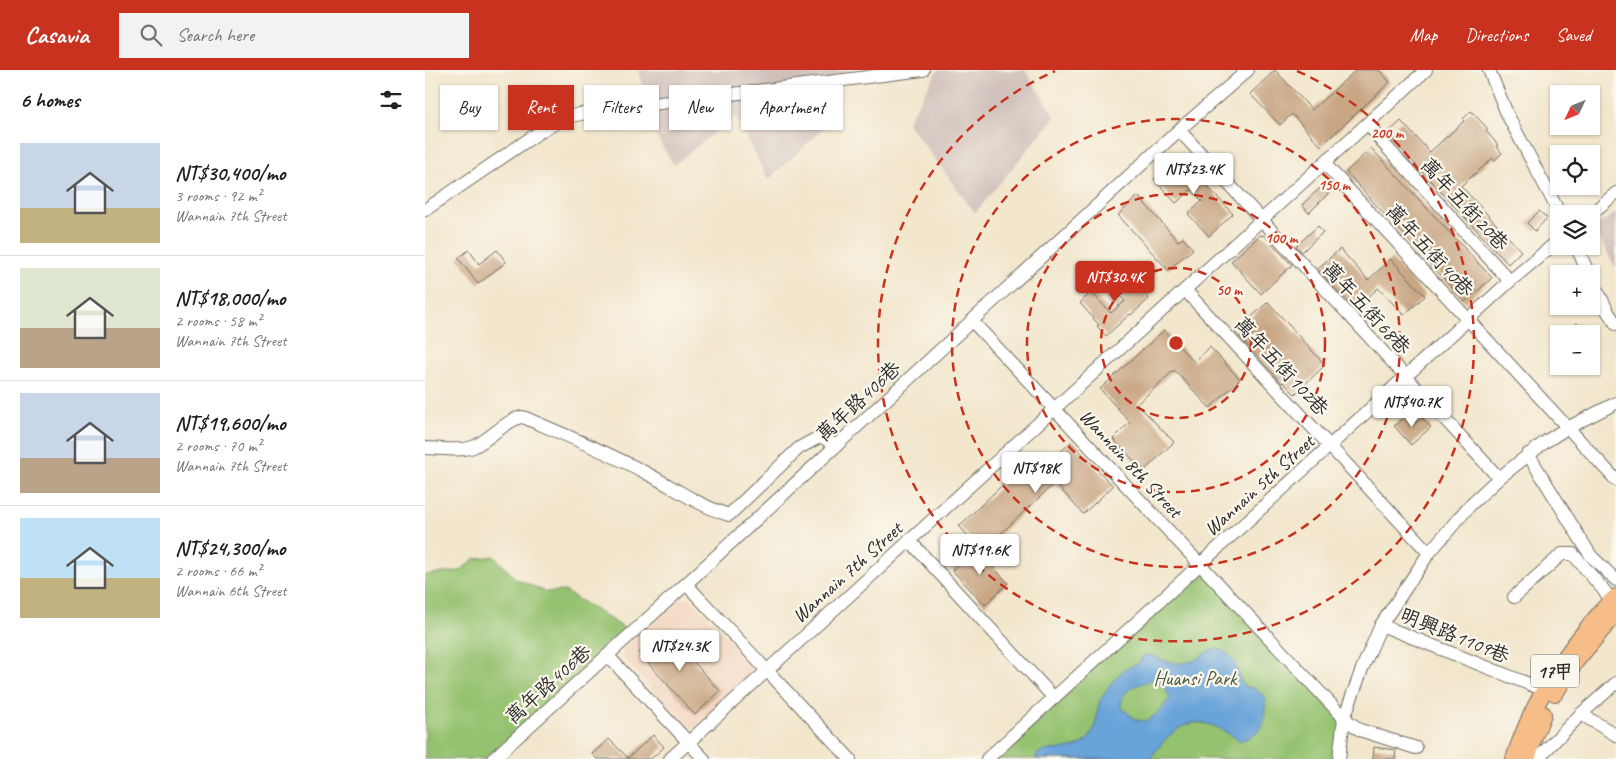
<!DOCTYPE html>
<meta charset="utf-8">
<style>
body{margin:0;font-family:Caveat,"LXGW WenKai TC",sans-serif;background:#f2f2f2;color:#202124;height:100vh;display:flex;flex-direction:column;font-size:19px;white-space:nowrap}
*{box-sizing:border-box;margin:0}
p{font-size:16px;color:#757577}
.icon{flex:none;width:28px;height:28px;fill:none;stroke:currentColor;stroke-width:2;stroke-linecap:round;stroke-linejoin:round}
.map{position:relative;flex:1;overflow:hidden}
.sheet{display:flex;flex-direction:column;background:#fff;width:425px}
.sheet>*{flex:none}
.guide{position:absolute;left:15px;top:15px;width:475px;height:45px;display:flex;gap:10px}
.needle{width:32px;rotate:227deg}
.tools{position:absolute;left:1125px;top:15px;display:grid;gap:10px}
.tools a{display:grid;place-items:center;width:50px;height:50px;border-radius:0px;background:#fff;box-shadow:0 1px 4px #0004;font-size:25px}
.price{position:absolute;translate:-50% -42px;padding:0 11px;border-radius:5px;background:#fff;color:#222;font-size:16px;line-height:32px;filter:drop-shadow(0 1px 2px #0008)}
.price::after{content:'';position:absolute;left:50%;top:30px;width:15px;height:11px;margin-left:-8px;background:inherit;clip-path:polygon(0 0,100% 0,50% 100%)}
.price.selected{background:#c8321e;color:#fff}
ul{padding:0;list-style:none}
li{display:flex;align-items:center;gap:15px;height:125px;padding:0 20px}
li+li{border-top:1px solid #e0e0e0}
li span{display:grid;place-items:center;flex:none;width:140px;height:100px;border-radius:0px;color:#555}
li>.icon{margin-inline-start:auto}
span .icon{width:60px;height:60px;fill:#fffc;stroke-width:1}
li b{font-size:21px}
h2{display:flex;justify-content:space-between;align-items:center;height:60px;padding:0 20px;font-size:21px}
.chip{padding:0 18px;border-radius:0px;background:#fff;box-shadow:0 1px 4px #0004;font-size:18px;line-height:45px}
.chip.selected{background:#c8321e;color:#fff}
header{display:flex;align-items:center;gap:30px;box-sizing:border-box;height:70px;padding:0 25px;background:#c8321e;color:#fff}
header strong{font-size:24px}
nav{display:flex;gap:28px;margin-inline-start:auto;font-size:18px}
.search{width:350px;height:45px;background:#f2f2f2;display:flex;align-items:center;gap:12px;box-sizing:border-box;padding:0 18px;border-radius:0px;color:#757577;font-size:19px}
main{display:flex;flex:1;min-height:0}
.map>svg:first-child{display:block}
</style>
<header>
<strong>Casavia</strong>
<div class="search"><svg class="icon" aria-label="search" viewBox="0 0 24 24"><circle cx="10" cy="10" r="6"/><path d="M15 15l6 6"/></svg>Search here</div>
<nav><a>Map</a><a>Directions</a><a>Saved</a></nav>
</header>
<main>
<section class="sheet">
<h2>6 homes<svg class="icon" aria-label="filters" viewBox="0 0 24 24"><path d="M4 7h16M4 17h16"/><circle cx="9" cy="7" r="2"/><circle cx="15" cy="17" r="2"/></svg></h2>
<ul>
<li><span style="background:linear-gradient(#c9d6e8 65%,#c2b280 0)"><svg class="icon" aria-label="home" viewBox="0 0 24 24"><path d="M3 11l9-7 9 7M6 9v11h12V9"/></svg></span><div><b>NT$30,400/mo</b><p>3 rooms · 92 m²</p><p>Wannain 7th Street</p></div></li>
<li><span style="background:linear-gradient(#dfe7d0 60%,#b9a48a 0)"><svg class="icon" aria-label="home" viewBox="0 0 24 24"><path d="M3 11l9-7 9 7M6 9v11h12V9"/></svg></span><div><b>NT$18,000/mo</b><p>2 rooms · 58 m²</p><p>Wannain 7th Street</p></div></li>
<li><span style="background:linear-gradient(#c9d6e8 65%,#b9a48a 0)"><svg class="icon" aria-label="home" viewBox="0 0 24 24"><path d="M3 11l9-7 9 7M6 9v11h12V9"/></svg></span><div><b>NT$19,600/mo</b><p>2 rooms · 70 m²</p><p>Wannain 7th Street</p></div></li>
<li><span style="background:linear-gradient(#bfe0f5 60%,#c2b280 0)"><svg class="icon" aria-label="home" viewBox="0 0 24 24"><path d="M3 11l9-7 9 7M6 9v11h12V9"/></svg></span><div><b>NT$24,300/mo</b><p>2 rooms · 66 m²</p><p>Wannain 6th Street</p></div></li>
</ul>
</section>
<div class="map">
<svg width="1191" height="689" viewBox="0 0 1191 689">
<rect width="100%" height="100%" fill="#fbf7ec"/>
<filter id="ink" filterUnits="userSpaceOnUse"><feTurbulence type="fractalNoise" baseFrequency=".02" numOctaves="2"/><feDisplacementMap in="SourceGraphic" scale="10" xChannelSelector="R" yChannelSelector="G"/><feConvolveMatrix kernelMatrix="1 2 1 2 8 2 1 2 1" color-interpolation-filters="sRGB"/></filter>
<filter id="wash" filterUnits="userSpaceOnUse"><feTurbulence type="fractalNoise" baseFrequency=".0096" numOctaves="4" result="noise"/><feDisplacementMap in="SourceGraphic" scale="20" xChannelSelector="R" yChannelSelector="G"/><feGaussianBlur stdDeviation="1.12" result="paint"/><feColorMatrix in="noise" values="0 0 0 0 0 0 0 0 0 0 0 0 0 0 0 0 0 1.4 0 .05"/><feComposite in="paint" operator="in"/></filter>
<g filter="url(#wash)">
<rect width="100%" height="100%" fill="#f2e6cc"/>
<path fill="#f2d4be" d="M254,529H265L329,595L327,605L270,657H263L199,589L198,580Z"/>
<g fill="#cfc0ba">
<path d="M214,0H484L408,9L411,47L343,110L310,46L249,95L216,42L220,31Z"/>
<path d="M513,0H600L630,47L550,143L482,52Z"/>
<path d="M1191,143V198L1168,158Z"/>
</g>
<g fill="#95c270" stroke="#60764e">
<path d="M69,486L90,508L120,522L140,521L204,561L60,689H0V505L35,501L49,489Z"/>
<path d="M775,494L919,648L914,689H562Z"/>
</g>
<path fill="#68a3d9" stroke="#4a6782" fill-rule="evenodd" d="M793,578C816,590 808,596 819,616L831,619L841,628C838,654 841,660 816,671C804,665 791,654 777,653C754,650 737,672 725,689H611L612,684C623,676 649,684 662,670C672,659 671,647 674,634C676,625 694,602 702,598C705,596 710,595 713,594L717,587L724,584C738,592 757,597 772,589C781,583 782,581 793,578ZM730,608L740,619L745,628C736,640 734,643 721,651L711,650L696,637C696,616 715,616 730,608Z"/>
<g id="blocks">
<g fill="#c9a785">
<path d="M850,0L887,40L931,0H954L965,12L896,76L867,44L855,55L825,24Z"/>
<path d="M1046,41L1063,59L1061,61L1073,75L1071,76L1077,83L1070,90L1068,88L1036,116L1096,181L1083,194L962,64L976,51L1005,82L1039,51L1038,49Z"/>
<path d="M946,78L1067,208L1040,232L921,102Z"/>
<path d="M754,86L808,144L784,166L763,144L777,131L766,120L751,133L729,109Z"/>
<path d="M898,115L905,122L884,143L877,135Z"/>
<path d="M713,126L753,171L758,168L768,179L743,200L693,145Z"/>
<path d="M1114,141L1122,148L1110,161L1102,153Z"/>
<path d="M893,156L898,162L877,182L871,176Z"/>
<path d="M835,165L840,166L867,195L836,224L806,191Z"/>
<path d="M915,179L943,210L966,189L1000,226L979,245L953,218L930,239L892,199Z"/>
<path d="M44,180L54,194L72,180L81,192L53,214L33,188Z"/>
<path d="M693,197L724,229L706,245L705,244L681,266L672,256L674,255L655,233L666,222L686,243L700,231L680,209Z"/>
<path d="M843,232L900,295L870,324L858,312L857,313L810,262Z"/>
<path d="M1152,253L1162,264H1141Z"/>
<path d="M739,260L769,292L785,277L815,309L785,338L749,300L712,334L749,372L719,401L688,369L705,352L675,319Z"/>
<path d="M983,343L991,353L997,348L1006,357L986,375L969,356Z"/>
<path d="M646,372L688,416L658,444L630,413L557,481L534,456L604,390L615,401Z"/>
<path d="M551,478L583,513L560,535L527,500Z"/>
<path d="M234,563L238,567L242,563L295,621L270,645L214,583Z"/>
<path d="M228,665L239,677L226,689H172L167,684L184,669L203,688Z"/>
<path d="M949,677L971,680L970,689H948Z"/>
</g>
</g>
</g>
<g filter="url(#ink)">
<use href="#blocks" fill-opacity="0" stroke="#716c63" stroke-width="1"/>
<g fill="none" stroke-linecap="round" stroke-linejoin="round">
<g stroke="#716c63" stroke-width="14">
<g id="minor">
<path d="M1064,0L1083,46L1135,144"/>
<path d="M943,53L957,72L1085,211"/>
<path d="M754,60L1074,408"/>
<path d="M899,93L1191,410"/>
<path d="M0,140L119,59L146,46L171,41L498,0"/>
<path d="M1166,144L1191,123"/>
<path d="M1151,176L1164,204"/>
<path d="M1166,208L1183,242L1191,254"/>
<path d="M760,220L1004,483"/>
<path d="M547,251L919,648L935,660L991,678"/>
<path d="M0,378C15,378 34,382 48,377C62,372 84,347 98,347C140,365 183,382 223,404C250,418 274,436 304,445L374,378L396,366L411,376"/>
<path d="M1103,384L1166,486L1191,510"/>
<path d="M484,470L629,628"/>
<path d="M261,514L425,689"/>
<path d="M1089,527L1137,484H1148L1187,530"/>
<path d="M956,555L1119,620"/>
<path d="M183,586L279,689"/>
<path d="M1156,644L1191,665"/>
<path d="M68,689L261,514L754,60L823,0"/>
<path d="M245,689L1001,0"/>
<path d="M562,689L1085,211L1134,170"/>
<path d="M914,689L919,648L937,599L956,555L1004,483L1046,434L1074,408L1120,372L1142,358L1191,333"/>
<path d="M1112,689L1156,644L1191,613"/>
</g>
</g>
<g stroke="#716c63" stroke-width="18">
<g id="major">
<path d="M1130,623L1151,591L1191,543"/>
<path d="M1089,689C1106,637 1130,597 1165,555C1173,546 1181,534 1191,527"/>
<path d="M1102,689L1109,667L1118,644"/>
</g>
</g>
<use href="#minor" stroke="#fff" stroke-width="12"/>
<use href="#major" stroke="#f7bd88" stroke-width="16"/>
</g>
</g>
<g fill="none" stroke="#c8321e" stroke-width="2.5" stroke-dasharray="9 6">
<circle cx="751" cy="273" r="75"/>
<circle cx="751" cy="273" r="149"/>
<circle cx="751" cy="273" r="224"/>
<path d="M872 1A298 298 0 1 1 630 1"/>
</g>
<g text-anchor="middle" stroke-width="4.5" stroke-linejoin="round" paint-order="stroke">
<rect fill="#fbf7ec" stroke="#696865" stroke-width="1" x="1106" y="584.5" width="48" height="33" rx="4"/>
<g font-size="19" font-weight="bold" fill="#2b2b2b">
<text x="1130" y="608">17甲</text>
</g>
<g font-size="20" fill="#2b2b2b" stroke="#fbf7ec">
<text transform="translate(1040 134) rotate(47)" y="7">萬年五街20巷</text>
<text transform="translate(1005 180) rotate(47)" y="7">萬年五街40巷</text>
<text transform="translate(942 238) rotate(47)" y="7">萬年五街68巷</text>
<text transform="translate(857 296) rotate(47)" y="7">萬年五街102巷</text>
<text transform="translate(433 331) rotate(-43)" y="7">萬年路406巷</text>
<text transform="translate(706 393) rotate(47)" y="7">Wannain 8th Street</text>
<text transform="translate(834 415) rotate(-42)" y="7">Wannain 5th Street</text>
<text transform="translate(422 502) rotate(-42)" y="7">Wannain 7th Street</text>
<text transform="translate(1030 565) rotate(22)" y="7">明興路1109巷</text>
<text transform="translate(123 614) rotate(-42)" y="7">萬年路406巷</text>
</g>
<g font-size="20" fill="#4b5840" stroke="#fbf7ec">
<text x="770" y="615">Huansi Park</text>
</g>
</g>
<circle cx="751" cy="273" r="8" fill="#c8321e" stroke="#fbf7ec" stroke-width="2.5"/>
<g font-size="15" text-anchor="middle" font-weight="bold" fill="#c8321e" stroke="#fbf7ec" stroke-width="4.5" stroke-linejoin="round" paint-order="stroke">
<text x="962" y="68">200 m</text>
<text x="909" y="120">150 m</text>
<text x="856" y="173">100 m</text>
<text x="804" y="225">50 m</text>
</g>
</svg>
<div class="tools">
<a><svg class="needle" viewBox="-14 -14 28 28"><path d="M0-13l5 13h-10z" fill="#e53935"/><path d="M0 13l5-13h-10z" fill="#757577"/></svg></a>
<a><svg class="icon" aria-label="locate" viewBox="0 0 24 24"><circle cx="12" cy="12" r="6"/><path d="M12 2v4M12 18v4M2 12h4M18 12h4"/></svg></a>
<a><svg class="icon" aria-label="layers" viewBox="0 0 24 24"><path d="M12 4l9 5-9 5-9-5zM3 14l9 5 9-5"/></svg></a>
<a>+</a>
<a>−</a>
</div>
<b class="price" style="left:769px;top:125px">NT$23.4K</b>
<b class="price selected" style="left:690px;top:233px">NT$30.4K</b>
<b class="price" style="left:987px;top:358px">NT$40.7K</b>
<b class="price" style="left:611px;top:424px">NT$18K</b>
<b class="price" style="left:555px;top:506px">NT$19.6K</b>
<b class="price" style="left:255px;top:602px">NT$24.3K</b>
<div class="guide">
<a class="chip">Buy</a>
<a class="chip selected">Rent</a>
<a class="chip">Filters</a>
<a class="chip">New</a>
<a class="chip">Apartment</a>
</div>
</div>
</main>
